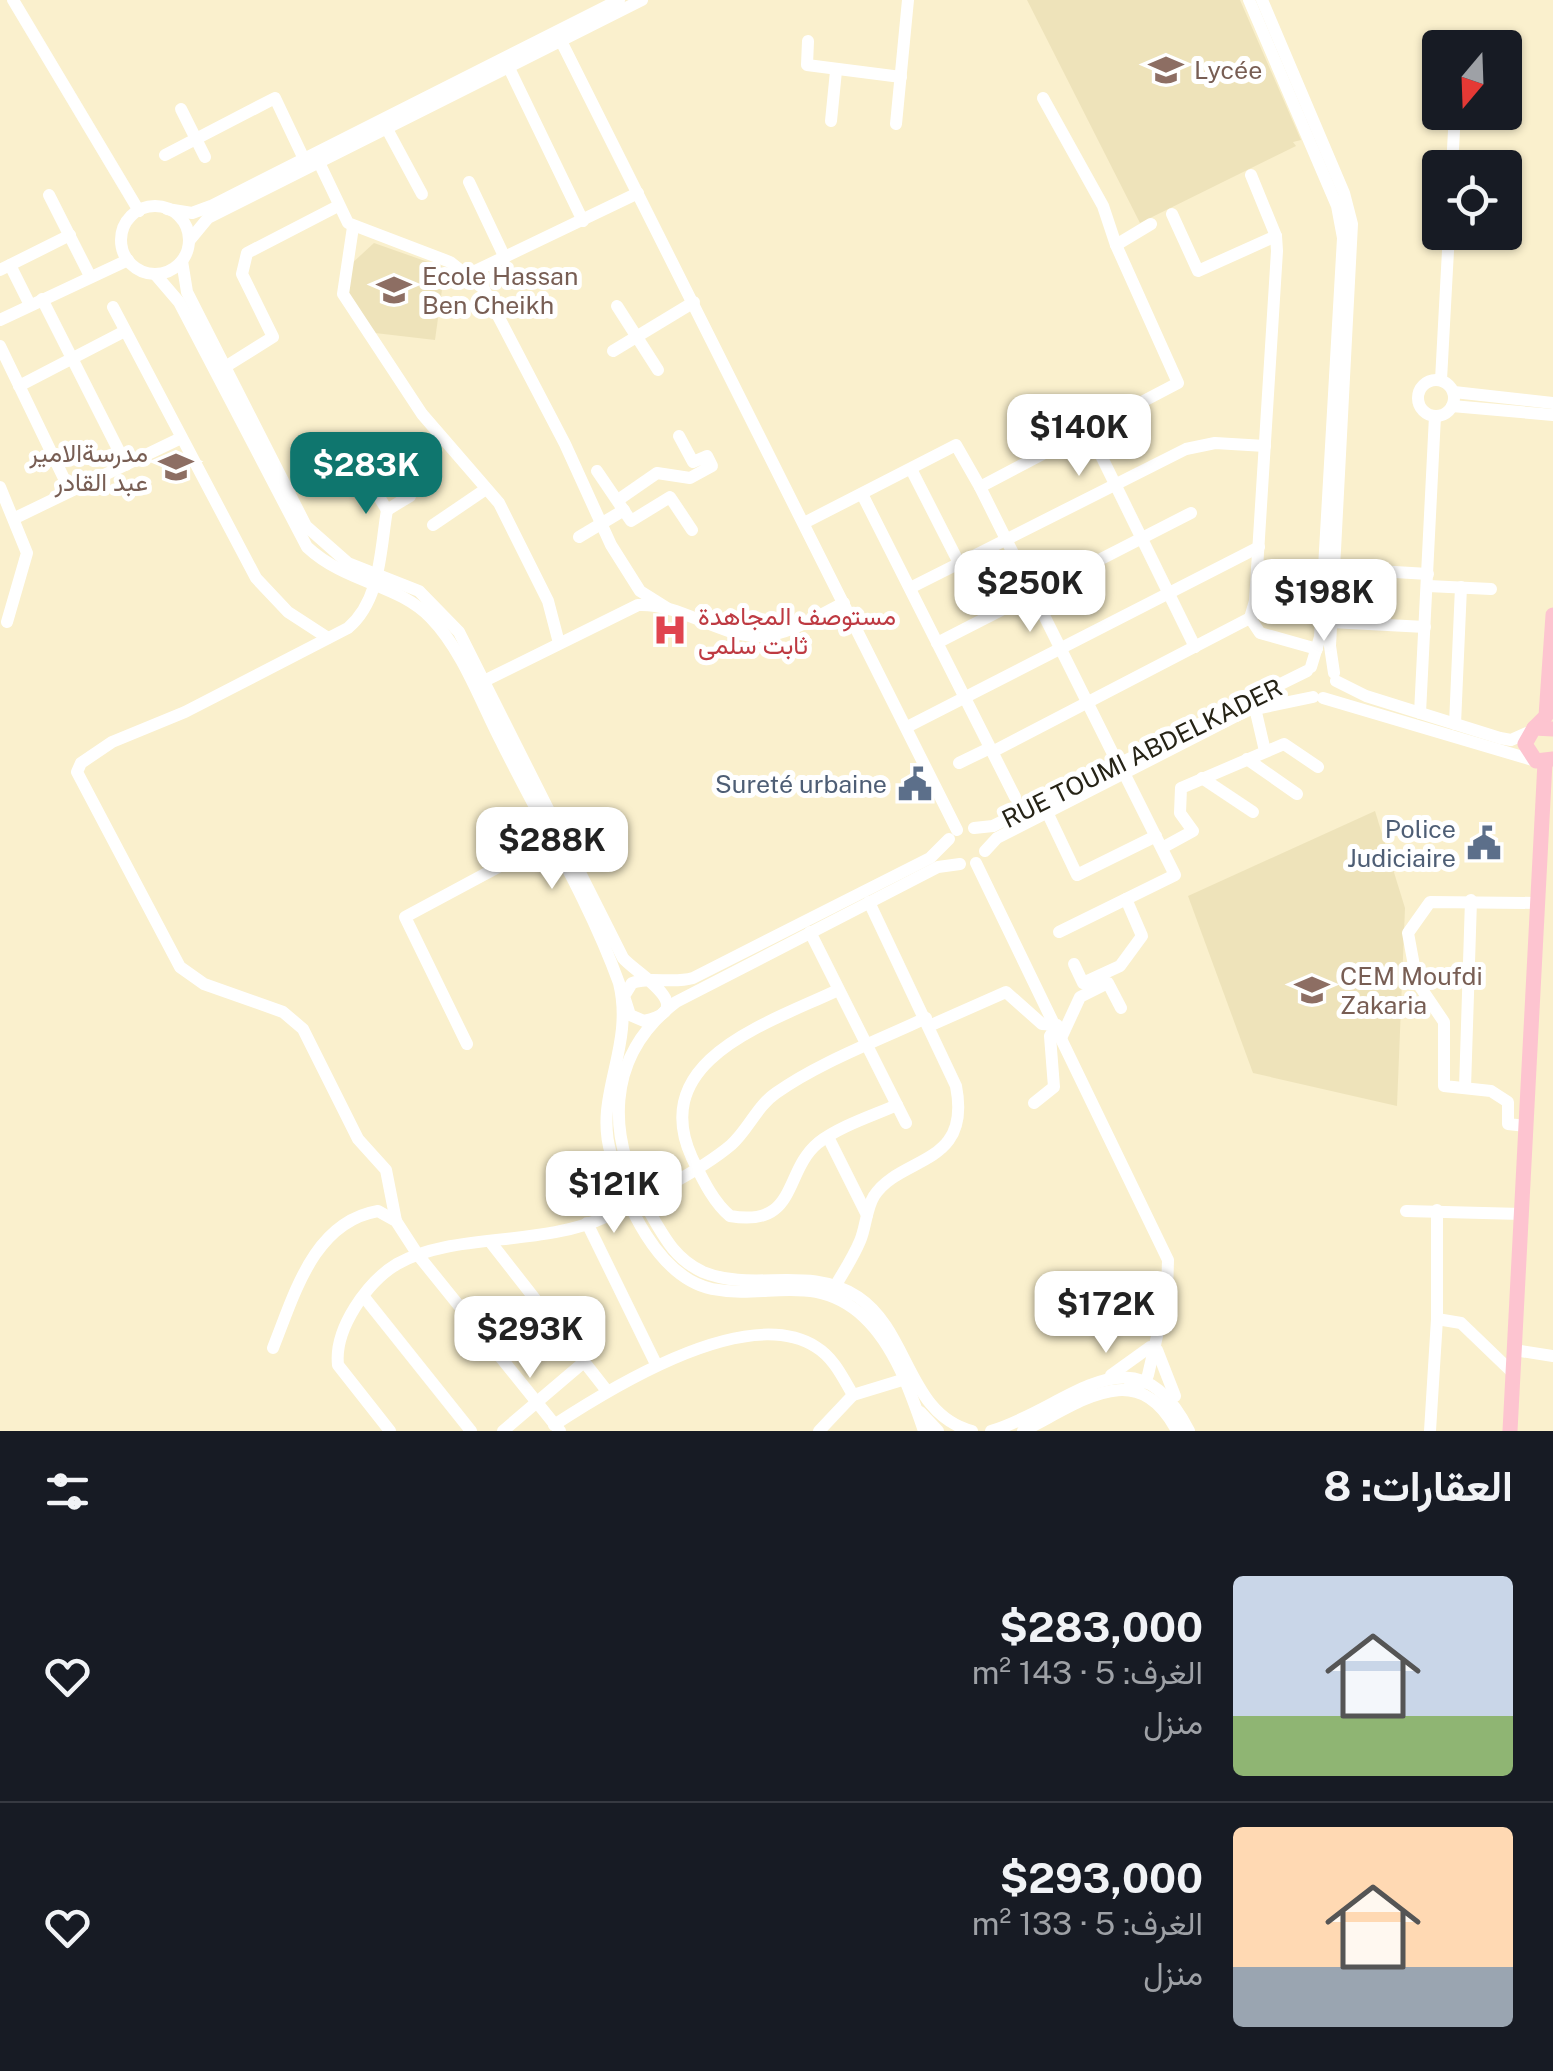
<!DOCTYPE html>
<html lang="ar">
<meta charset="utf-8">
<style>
body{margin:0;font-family:"Public Sans",Vazirmatn,sans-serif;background:#20242c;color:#f1f3f6;direction:rtl;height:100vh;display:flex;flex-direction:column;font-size:38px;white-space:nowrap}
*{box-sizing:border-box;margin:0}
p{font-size:32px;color:#9ea1a6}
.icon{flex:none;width:55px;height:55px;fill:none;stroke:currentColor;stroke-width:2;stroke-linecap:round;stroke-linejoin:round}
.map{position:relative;height:1431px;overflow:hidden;direction:ltr}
.panel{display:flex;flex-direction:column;background:#171b24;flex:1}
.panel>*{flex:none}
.needle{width:65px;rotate:199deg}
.buttons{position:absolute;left:1422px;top:30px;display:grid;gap:20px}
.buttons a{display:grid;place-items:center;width:100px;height:100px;border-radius:10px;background:#171b24;box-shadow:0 2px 8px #0004;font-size:50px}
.price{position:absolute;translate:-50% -85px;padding:0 22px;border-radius:20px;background:#fff;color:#222;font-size:32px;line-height:65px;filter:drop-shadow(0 2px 5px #0008)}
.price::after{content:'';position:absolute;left:50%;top:60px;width:30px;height:22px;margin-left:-15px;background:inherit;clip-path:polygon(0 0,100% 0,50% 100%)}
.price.selected{background:#0f766e;color:#fff}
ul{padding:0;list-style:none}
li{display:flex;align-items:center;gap:30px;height:250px;padding:0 40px}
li+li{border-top:2px solid #363941}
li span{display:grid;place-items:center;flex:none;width:280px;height:200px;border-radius:10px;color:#555}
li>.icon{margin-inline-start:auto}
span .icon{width:120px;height:120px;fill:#fffc;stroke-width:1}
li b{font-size:42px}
h2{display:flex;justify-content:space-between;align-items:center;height:120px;padding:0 40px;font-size:42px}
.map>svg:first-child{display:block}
</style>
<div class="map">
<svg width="1553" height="1431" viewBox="0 0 1553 1431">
<rect width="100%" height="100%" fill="#faf0cd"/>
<g fill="#eee3ba">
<path d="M1027,0H1240L1301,140L1293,142L1296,146L1140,223Z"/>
<path d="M374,243L445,268L435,340L375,333L347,293L349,266Z"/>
<path d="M1375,811L1405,908L1397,1106L1253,1073L1188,896Z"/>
</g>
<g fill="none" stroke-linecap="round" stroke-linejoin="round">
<g stroke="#fff" stroke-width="12">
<path d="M13,0L139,211"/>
<path d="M1249,0L1337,206L1343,238L1320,637L1311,667"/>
<path d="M1262,0L1344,193L1352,224L1330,646L1334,673"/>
<path d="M561,41L957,830"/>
<path d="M808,41L807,65L901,77"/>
<path d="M509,68L583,221"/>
<path d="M1043,98L1103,206L1116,245"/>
<path d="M181,109L205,157"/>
<path d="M831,121L836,71"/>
<path d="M896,124L908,0"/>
<path d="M387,129L422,194"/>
<path d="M315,154L348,223L450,262L484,289L565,444L611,545L640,591L667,608"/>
<path d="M165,155L275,98L304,159"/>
<path d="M1452,168L1455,112"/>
<path d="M469,182L505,258"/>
<path d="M49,195L90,276"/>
<circle cx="155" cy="240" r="34"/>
<path d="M167,209L192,213L211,206L619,0"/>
<path d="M1172,214L1198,271L1276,236"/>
<path d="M353,227L343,294L422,414L499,503L548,601L559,643"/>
<path d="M189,241L208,218L642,0"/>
<path d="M182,261L187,292L306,526L348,563L419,591L459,632L623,958C634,972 702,1009 644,1021L630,1015L624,996L632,983C650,976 673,984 693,978L930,858L949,839"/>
<path d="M10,265L30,305"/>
<path d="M0,270L70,235"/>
<path d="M155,274L179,302L307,547C347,584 397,583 431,618C463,651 481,703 502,743C541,822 589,900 619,983C635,1048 593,1096 611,1154C625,1202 657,1277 712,1289C768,1300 814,1271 864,1317C895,1346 911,1393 924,1431"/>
<path d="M469,274L638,193"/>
<path d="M42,299L126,465"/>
<path d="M617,306L658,370"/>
<path d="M113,307L256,578L288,612L328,638"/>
<path d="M0,320L128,260"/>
<path d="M0,346L70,491"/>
<path d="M613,351L694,302"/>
<path d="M225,367L273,337L242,274L247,253L338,206"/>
<circle cx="1436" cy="398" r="18"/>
<path d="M1441,380L1449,232"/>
<path d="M19,386L125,331"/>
<path d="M1454,392L1553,403"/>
<path d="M1452,406L1553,415"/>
<path d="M1088,429L1195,647"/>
<path d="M350,450L387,510L410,496"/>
<path d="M911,469L959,563"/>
<path d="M597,471L631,521L670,497L692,530"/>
<path d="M0,487L27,553L7,622"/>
<path d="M980,487L1118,764"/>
<path d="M862,494L1015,797"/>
<path d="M618,500L657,473L690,478L712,466L707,456L693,462L679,436"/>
<path d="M387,510C380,551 381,600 348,628L185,712L112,742L81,763L77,772L180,967L204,984L283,1012L303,1029L358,1139L386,1170L396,1221"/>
<path d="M15,518L181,438"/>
<path d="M804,523L956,445L980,487L1178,383L1116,245L1151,224"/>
<path d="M433,525L486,489"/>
<path d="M579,537L624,510"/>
<path d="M1257,568L1313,575"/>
<path d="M1428,586L1491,589"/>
<path d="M910,588L1186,449L1215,443L1265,446"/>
<path d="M1250,618L1260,633L1317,649"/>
<path d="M1331,622L1425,627"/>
<path d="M1370,624L1373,581L1378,571L1428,574"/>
<path d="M937,643L1191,513"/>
<path d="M1336,681L1366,696L1500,738L1511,740L1529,732"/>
<path d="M478,684L638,605C680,603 716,635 757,636C786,637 819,615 844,603"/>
<path d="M1323,698L1536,761"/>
<path d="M1255,708L1265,751"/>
<path d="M1420,713L1435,416"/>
<path d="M1455,724L1461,587"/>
<path d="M907,727L1259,547"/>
<path d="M992,752L1250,618L1255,601L1277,251L1276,236L1251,175"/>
<path d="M1247,759L1297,794"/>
<path d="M959,763L990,748"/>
<path d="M1202,778L1253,812"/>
<path d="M1047,812L1077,875L1156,836"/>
<path d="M974,828L993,826L1307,671"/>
<path d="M1162,848L1193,831L1180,813L1181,788L1284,744L1318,767"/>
<path d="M985,851L997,838L1246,711L1313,697"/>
<path d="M976,863L1168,1260L1167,1293L1148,1375L1145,1382L1128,1388"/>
<path d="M960,864L938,867L676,1002C604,1057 606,1138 649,1211C664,1237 675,1259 703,1272C754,1293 808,1264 858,1297C910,1332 907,1414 972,1431"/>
<path d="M810,932L906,1123"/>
<path d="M1059,932L1175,875L1124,773"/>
<path d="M1074,964L1083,983L1120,966L1142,936L1126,899"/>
<path d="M838,990C769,1023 647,1059 692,1158C702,1178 713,1202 730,1216C798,1228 783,1172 818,1143C840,1126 872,1116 897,1105"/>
<path d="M929,1026L1006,992L1042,1024L1057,1025L1050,1036L1054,1087L1034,1103"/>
<path d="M1062,1036L1080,997L1108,983L1121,1008"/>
<path d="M467,1044L405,917L556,836"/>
<path d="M1465,1088L1471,900"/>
<path d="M1526,1126L1508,1124V1102L1491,1091L1444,1086V1022L1417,982L1408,933L1430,902L1538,903"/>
<path d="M828,1137L867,1215"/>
<path d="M1406,1211L1522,1214"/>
<path d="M587,1223L656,1364"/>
<path d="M492,1244L607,1391"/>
<path d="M833,1290C842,1274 853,1258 860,1241C866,1227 866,1209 874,1196C901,1155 972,1167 956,1086L869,902"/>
<path d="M364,1297L471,1431"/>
<path d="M1437,1319L1461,1323L1513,1373"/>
<path d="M273,1348C294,1296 313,1222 378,1211L396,1221L418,1255L560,1431"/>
<path d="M1157,1350L1175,1396"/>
<path d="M1514,1350L1553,1356"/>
<path d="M1111,1375L1150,1347"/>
<path d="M920,1412L938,1431"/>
<path d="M554,1425C612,1387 747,1303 816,1347C834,1358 843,1378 853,1395"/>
<path d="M390,1431L338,1365C334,1329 367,1282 397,1264C452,1232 542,1247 605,1217C643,1199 699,1172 731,1145C748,1130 757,1106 776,1093C820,1062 877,1041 926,1018"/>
<path d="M503,1431L584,1362"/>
<path d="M819,1431L853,1395L912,1377"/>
<path d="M991,1431C1069,1408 1135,1323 1189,1431"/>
<path d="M1023,1431C1080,1403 1137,1355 1177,1431"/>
<path d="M1430,1431L1437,1319V1210"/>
</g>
<g stroke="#fdc4d0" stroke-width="15">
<path d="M1534,728L1546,716L1553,615"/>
<path d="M1553,729L1534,728L1525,744L1536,761L1553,759"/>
<path d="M1510,1431L1545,762"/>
</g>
</g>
<defs>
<g id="school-bare" transform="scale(2.7)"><path d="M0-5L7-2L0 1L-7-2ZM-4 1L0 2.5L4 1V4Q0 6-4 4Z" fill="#8d6e63" stroke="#fff" stroke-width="2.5" paint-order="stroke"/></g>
<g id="hospital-bare" transform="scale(2.7)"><path d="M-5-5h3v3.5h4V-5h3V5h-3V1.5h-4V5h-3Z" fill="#e0444e" stroke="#fff" stroke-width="2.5" paint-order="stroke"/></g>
<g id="civic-bare" transform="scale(2.7)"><path d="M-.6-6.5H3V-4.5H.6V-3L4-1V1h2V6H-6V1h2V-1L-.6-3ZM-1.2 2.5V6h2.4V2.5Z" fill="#5c6f8a" stroke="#fff" stroke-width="2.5" paint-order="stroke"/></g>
</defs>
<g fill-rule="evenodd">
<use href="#school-bare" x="1166" y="70"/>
<use href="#school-bare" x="394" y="290"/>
<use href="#school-bare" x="176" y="467"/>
<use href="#hospital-bare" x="670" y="630"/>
<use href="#civic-bare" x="915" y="784"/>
<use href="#civic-bare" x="1484" y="843"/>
<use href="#school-bare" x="1312" y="990"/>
</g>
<g text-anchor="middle" stroke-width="10" stroke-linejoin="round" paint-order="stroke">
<g font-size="25" fill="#785e54" stroke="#fff" text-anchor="start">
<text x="1194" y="79">Lycée</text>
<text x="422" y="285">Ecole Hassan<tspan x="422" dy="29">Ben Cheikh</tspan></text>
<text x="148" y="462" text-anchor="end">مدرسةالامير<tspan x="148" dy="29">عبد القادر</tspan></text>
<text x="1340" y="985">CEM Moufdi<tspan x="1340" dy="29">Zakaria</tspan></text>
</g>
<g font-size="25" fill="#be3a42" stroke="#fff" text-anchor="start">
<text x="698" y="625">مستوصف المجاهدة<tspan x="698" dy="29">ثابت سلمى</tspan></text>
</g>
<g font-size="25" fill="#262316" stroke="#fff">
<text transform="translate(1142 753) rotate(-26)" y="9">RUE TOUMI ABDELKADER</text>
</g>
<g font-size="25" fill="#4e5e75" stroke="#fff" text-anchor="end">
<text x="887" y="793">Sureté urbaine</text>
<text x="1456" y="838">Police<tspan x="1456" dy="29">Judiciaire</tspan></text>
</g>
</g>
</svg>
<div class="buttons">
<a><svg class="needle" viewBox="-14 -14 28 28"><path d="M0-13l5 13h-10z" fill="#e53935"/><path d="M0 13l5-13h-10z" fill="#9ea1a6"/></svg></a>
<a><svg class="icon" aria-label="locate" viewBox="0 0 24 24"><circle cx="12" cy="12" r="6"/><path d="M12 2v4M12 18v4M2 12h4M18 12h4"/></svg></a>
</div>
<b class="price" style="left:1079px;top:479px">$140K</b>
<b class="price selected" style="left:366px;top:517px">$283K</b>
<b class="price" style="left:1030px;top:635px">$250K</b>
<b class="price" style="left:1324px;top:644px">$198K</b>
<b class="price" style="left:552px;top:892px">$288K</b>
<b class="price" style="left:614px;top:1236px">$121K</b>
<b class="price" style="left:1106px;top:1356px">$172K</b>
<b class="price" style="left:530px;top:1381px">$293K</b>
</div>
<section class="panel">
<h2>العقارات: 8<svg class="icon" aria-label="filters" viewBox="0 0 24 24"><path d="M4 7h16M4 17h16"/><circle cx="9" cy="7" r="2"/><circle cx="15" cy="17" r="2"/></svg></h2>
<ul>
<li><span style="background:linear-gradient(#c9d6e8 70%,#8fb573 0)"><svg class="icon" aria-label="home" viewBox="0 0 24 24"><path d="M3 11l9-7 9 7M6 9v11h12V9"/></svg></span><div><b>$283,000</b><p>الغرف: 5 · 143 m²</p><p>منزل</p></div><svg class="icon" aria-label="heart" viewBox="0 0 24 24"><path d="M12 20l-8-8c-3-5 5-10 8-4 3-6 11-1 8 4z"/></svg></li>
<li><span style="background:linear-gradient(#ffd9b3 70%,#9aa5b1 0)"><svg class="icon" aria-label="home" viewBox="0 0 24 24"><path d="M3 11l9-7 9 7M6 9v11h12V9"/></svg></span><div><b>$293,000</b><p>الغرف: 5 · 133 m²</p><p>منزل</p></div><svg class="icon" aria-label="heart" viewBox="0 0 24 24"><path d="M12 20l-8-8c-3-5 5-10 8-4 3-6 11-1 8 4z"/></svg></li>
</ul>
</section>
